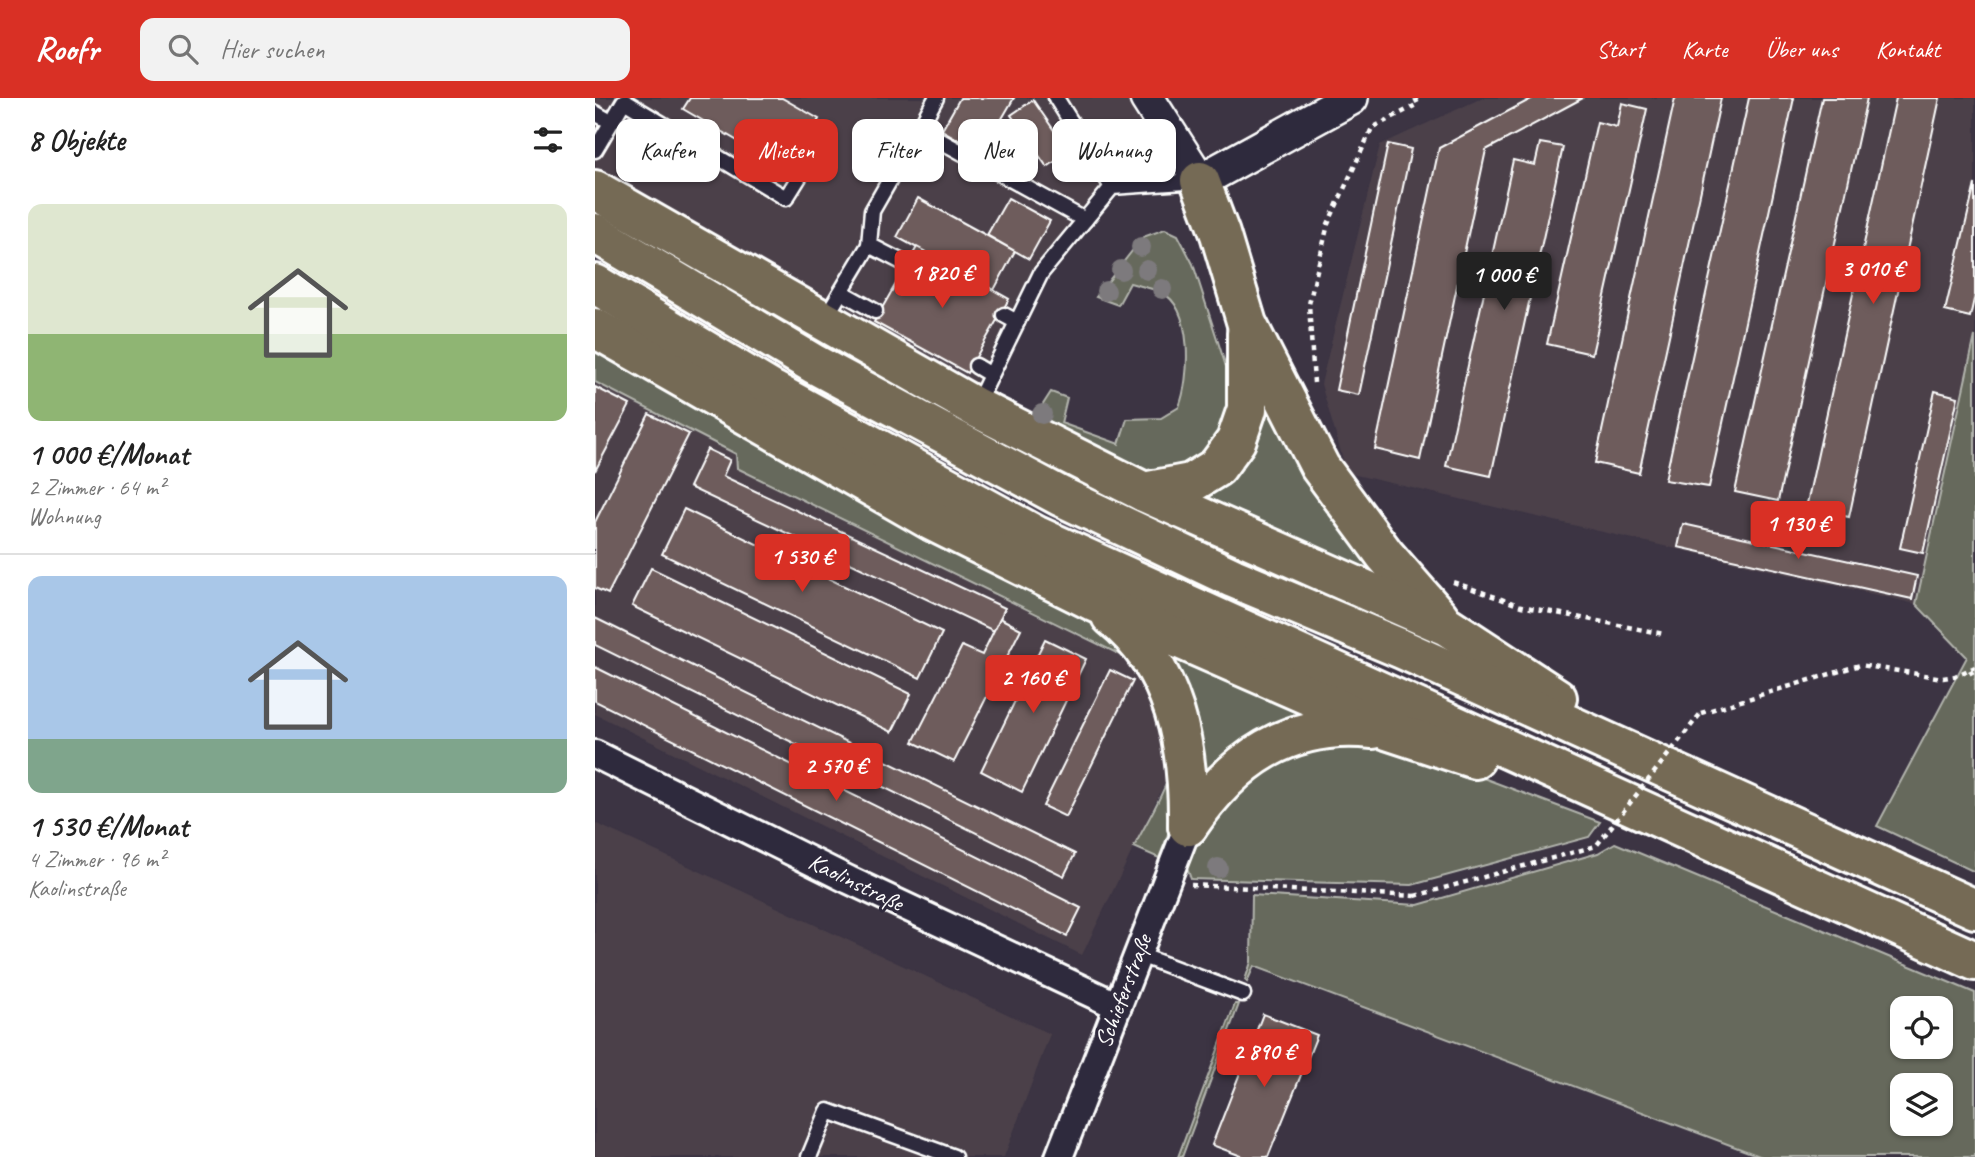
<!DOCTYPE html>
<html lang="de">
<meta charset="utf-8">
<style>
body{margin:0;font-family:Caveat,sans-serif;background:#f2f2f2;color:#222;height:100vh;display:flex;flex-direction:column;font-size:26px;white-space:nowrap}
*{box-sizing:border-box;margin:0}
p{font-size:23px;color:#767676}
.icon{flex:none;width:38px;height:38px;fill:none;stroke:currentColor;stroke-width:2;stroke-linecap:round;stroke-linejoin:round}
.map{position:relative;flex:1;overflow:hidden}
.details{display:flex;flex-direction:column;background:#fff;width:595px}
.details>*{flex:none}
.hud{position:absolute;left:21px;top:21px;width:665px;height:63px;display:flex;gap:14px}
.fabs{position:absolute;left:1295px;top:898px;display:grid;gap:14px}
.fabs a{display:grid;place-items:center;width:63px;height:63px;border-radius:14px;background:#fff;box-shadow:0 2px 5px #0004;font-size:35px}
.price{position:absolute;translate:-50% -60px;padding:0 16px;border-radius:7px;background:#d93025;color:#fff;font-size:23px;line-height:46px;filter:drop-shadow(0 2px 4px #0008)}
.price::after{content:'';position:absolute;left:50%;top:42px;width:21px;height:16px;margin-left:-10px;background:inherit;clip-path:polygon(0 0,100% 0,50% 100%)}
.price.on{background:#222;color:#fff}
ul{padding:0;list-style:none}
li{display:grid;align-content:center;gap:14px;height:371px;padding:0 28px}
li+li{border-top:2px solid #e0e0e0}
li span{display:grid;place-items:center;height:217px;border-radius:14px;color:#555}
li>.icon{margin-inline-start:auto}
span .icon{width:126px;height:126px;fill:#fffc;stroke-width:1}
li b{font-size:30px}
h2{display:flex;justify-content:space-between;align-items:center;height:84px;padding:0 28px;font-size:30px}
.chip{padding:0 24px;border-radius:14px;background:#fff;box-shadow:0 2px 5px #0004;font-size:24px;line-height:63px}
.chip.on{background:#d93025;color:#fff}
header{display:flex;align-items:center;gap:42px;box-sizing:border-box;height:98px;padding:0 35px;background:#d93025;color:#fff}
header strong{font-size:33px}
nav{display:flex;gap:38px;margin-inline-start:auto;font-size:24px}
.search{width:490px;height:63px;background:#f2f2f2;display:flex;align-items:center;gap:18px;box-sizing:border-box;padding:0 24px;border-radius:14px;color:#767676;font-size:26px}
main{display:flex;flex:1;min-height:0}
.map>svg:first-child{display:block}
</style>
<header>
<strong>Roofr</strong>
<div class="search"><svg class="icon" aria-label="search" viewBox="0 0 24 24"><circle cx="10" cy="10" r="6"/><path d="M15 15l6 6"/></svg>Hier suchen</div>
<nav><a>Start</a><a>Karte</a><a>Über uns</a><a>Kontakt</a></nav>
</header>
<main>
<section class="details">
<h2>8 Objekte<svg class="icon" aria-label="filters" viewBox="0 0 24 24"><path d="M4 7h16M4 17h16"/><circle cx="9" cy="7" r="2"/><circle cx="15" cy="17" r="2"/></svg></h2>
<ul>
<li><span style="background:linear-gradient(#dfe7d0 60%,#8fb573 0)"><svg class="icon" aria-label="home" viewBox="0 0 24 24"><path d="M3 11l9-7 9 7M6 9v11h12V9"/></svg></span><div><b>1 000 €/Monat</b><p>2 Zimmer · 64 m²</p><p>Wohnung</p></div></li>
<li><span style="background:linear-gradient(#a9c7e8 75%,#7fa58c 0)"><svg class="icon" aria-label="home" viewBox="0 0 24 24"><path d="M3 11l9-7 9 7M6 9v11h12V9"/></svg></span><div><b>1 530 €/Monat</b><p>4 Zimmer · 96 m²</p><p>Kaolinstraße</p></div></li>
</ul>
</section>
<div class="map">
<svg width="1380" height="1059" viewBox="0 0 1380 1059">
<rect width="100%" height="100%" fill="#3c3443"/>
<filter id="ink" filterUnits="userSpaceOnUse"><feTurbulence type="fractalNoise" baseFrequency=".0143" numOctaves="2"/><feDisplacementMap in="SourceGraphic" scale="14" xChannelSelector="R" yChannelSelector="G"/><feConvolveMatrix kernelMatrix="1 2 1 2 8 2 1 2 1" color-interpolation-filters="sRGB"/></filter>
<g filter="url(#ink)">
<g fill="#4b404a">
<path d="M0,0H547L580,67L517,89L445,177L380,309L0,92Z"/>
<path d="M887,0H1380V238L1321,506L752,375L726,286L785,47Z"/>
<path d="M0,276L151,352L143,371L530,559L547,583L570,638L576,672L487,857L0,616Z"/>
<path d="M0,725L455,936L409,1059H0Z"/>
</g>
<g fill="#66695b" stroke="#b2b4ad" stroke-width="2" fill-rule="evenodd">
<path d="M570,131L583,137L598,166L633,275L638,312L603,366L556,380L436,325L456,294L472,300L466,325L524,346L532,321L566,320L584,309C595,281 599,210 566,194C557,190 545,188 535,185L523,207L501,199L548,139Z"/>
<path d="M1380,238V774L1282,728L1372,559L1321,506Z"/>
<path d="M0,245L184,355L480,508C571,564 608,661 564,760L539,749C551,725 567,700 575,675C583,649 545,581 530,559L142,370L141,356L0,284Z"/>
<path d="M657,274L792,481L587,401L601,395Z"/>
<path d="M557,537L733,616L604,695Z"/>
<path d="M709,644L798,646L1005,724L994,739L817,787L596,781L592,770L609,727L625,703Z"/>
<path d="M1020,745L1380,895V1059H1167L659,868L652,884L650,882L656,864L657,797L823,807L1003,755ZM1307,910H1346V948H1307ZM1307,987H1346V1026H1307Z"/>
<path d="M640,906H644L587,1059H583Z"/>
</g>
<g fill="#6e5c5b" stroke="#fff" stroke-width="2">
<path d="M95,0H187L224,21L194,73L88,11Z"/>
<path d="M365,0H419L387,55L347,32Z"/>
<path d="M938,0H988L891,52L825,362L780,351L844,50Z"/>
<path d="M1080,0H1126L1044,375L1000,365Z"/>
<path d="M1154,0H1199L1114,389L1070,382Z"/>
<path d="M1227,0H1272L1183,403L1140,394Z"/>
<path d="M1301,0H1345L1254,419L1211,410Z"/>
<path d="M438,2L474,54L452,69L416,17Z"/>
<path d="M1027,5L1052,11L997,256L952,246L1002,24L1022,29Z"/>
<path d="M945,45L968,49L896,378L851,368L918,62L940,67Z"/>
<path d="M793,46L816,51L764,297L741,292Z"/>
<path d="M1380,86V197L1375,219L1350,213Z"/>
<path d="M323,100L420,153L399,192L302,139Z"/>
<path d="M413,100L455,123L434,161L392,137Z"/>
<path d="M322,149L414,201L372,275L279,224Z"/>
<path d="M0,289L35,307L0,373Z"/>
<path d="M1340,293L1363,299L1328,455L1305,450Z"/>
<path d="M54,316L94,336L13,496L0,490V424Z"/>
<path d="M112,351L135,362L128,378L410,510L399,533L94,389Z"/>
<path d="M89,411L347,535L325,580L67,456Z"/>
<path d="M1088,426L1322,478L1317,501L1083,449Z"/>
<path d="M56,470L316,596L297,634L37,508Z"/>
<path d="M0,520L480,756L469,778L0,547Z"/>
<path d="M405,520L426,531L359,664L318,644L367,548L387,557Z"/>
<path d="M450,541L491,561L427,694L386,673Z"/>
<path d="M0,569L486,810L472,838L0,603Z"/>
<path d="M515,572L538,583L471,719L448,708Z"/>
<path d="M668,916L722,937L673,1059H649L617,1047Z"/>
</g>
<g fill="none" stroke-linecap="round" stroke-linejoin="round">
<g stroke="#fff" stroke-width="19">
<g id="service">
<path d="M461,0L517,89"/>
<path d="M0,15L16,24"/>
<path d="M324,31L341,0"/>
<path d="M0,52L29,3L191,100L224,47"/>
<path d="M274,147L277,113L324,31L490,122"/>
<path d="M246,194L280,213"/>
<path d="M409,217L422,224"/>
<path d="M229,222L274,147L307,164"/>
<path d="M381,268L396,277"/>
<path d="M381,308L446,175L517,89L604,83"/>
<path d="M542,856L648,896"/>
<path d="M214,1059L233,1013L359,1059"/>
</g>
</g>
<g stroke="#fff" stroke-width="32">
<g id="minor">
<path d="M0,656L254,782L523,908"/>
<path d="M464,1059L593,728"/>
</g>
</g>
<g stroke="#fff" stroke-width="38">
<path id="tertiary" d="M552,0L605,83L756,0"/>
</g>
<g stroke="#fff" stroke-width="44">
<g id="trunk">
<path d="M605,83L625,136L652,226L725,369L790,457L844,519"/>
<path d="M0,92L380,309L549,394L852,528L962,600"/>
<path d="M0,135L219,266L465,398L638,480L807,551L1380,811"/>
<path d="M0,186L178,293L440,437L1380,863"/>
<path d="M0,230L337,423L500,504L795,633L880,661"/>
<path d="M549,394L596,385L622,369L641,343L652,311V235"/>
<path d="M516,518C581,570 594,649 593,728"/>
<path d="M593,728C639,661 693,622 778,631"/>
</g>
</g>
<g stroke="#fff" stroke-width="4.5" stroke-dasharray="5 5" stroke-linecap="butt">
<path d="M719,285L714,206L733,126L777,30L823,6L820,0"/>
<path d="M858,484L926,508L1069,536"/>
<path d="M1375,572L1380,581"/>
<path d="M1106,615L1265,567L1348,580L1360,578L1380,569"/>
<path d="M596,787L820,798"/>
</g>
<use href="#service" stroke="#2f2a3d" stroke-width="14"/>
<use href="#minor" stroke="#2f2a3d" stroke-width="26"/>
<use href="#tertiary" stroke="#2f2a3d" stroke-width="33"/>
<use href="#trunk" stroke="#756a55" stroke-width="38"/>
<path stroke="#fff" stroke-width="4.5" stroke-dasharray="5 5" stroke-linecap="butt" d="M820,798L1001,748L1106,615"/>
</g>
<g fill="#7d7a7d">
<circle cx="546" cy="149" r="10"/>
<circle cx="526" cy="172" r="10"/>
<circle cx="552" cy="172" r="10"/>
<circle cx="567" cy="191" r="10"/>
<circle cx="511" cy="193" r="10"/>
<circle cx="447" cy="316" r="10"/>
<circle cx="623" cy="770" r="10"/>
</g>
</g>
<g text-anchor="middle" stroke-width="6" stroke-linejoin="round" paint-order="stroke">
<g font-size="24" fill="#fff" stroke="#2f2a3d">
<text transform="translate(261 784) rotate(26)" y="8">Kaolinstraße</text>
<text transform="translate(528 893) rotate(-69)" y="8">Schieferstraße</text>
</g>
</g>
</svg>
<div class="fabs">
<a><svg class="icon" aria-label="locate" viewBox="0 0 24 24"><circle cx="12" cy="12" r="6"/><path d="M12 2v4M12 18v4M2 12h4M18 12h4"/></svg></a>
<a><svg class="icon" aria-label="layers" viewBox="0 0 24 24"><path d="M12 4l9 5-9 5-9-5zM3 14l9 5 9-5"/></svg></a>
</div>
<b class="price" style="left:1278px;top:208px">3 010 €</b>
<b class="price" style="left:347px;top:212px">1 820 €</b>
<b class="price on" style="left:909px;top:214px">1 000 €</b>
<b class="price" style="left:1203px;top:463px">1 130 €</b>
<b class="price" style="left:207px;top:496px">1 530 €</b>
<b class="price" style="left:438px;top:617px">2 160 €</b>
<b class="price" style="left:241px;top:705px">2 570 €</b>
<b class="price" style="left:669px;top:991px">2 890 €</b>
<div class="hud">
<a class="chip">Kaufen</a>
<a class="chip on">Mieten</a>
<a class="chip">Filter</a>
<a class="chip">Neu</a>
<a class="chip">Wohnung</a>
</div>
</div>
</main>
